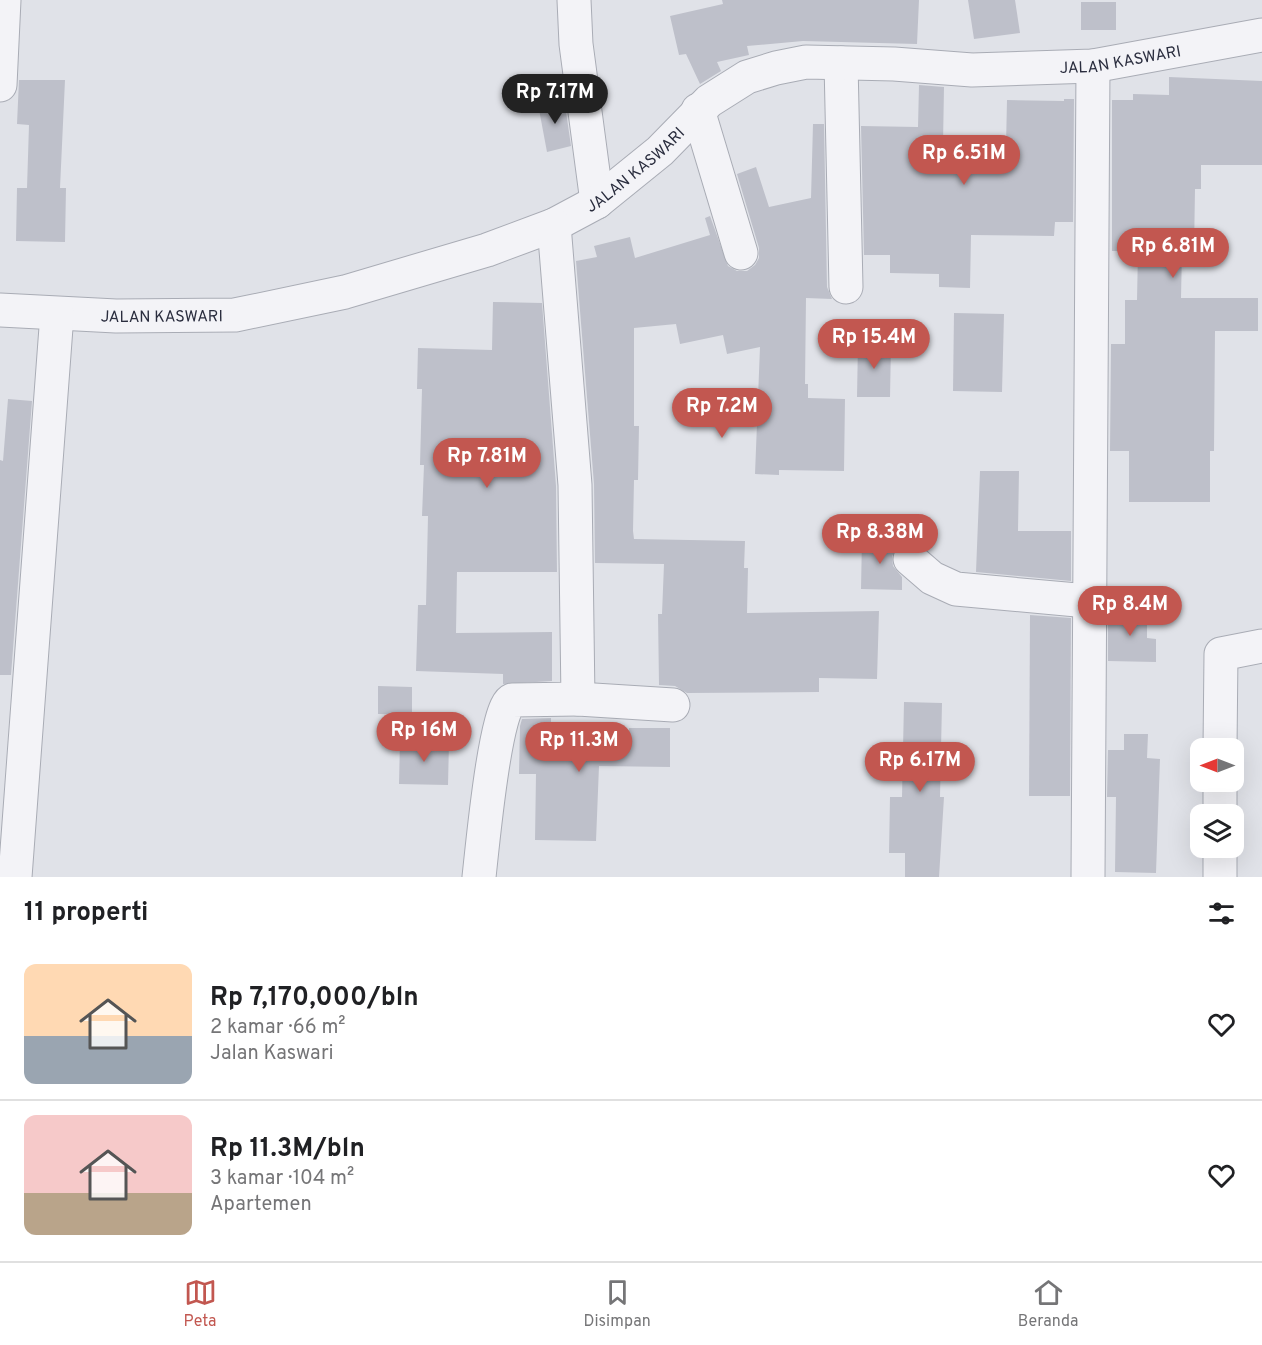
<!DOCTYPE html>
<html lang="id">
<meta charset="utf-8">
<style>
body{margin:0;font-family:Overpass,sans-serif;background:#f2f2f2;color:#202124;height:100vh;display:flex;flex-direction:column;font-size:22px;white-space:nowrap}
*{box-sizing:border-box;margin:0}
p{font-size:20px;color:#757577}
.icon{flex:none;width:33px;height:33px;fill:none;stroke:currentColor;stroke-width:2;stroke-linecap:round;stroke-linejoin:round}
.map{position:relative;height:877px;overflow:hidden}
.side{display:flex;flex-direction:column;background:#fff;flex:1}
.side>*{flex:none}
.needle{width:39px;rotate:270deg}
.controls{position:absolute;left:1190px;top:738px;display:grid;gap:12px}
.controls a{display:grid;place-items:center;width:54px;height:54px;border-radius:12px;background:#fff;box-shadow:0 6px 24px #0002;font-size:30px}
.price{position:absolute;translate:-50% -51px;padding:0 14px;border-radius:21px;background:#c25750;color:#fff;font-size:20px;line-height:39px;filter:drop-shadow(0 2px 3px #0008)}
.price::after{content:'';position:absolute;left:50%;top:36px;width:18px;height:14px;margin-left:-9px;background:inherit;clip-path:polygon(0 0,100% 0,50% 100%)}
.price.current{background:#222;color:#fff}
ul{padding:0;list-style:none}
li{display:flex;align-items:center;gap:18px;height:150px;padding:0 24px}
li+li{border-top:2px solid #e0e0e0}
li span{display:grid;place-items:center;flex:none;width:168px;height:120px;border-radius:12px;color:#555}
li>.icon{margin-inline-start:auto}
span .icon{width:72px;height:72px;fill:#fffc;stroke-width:1}
li b{font-size:26px}
h2{display:flex;justify-content:space-between;align-items:center;height:72px;padding:0 24px;font-size:26px}
.menu{display:flex;justify-content:space-around;align-items:center;height:84px;border-top:2px solid #e0e0e0;background:#fff;font-size:16px;color:#757577}
.menu a{display:grid;justify-items:center;gap:3px}
.menu .current{color:#c25750}
.map>svg:first-child{display:block}
</style>
<div class="map">
<svg width="1262" height="877" viewBox="0 0 1262 877">
<rect width="100%" height="100%" fill="#e0e2e8"/>
<g fill="#bec0ca">
<path d="M722,0H919L917,44L803,41L747,46L749,55L717,62L721,71L700,84L686,54L679,55L670,16L723,4Z"/>
<path d="M968,0H1015L1020,33L974,39Z"/>
<rect x="1081" y="2" width="35" height="28"/>
<path d="M1169,77L1262,81V165H1201V189H1195L1194,251H1182L1181,298H1258V331H1215L1214,451H1210V502H1129V451H1110L1111,344H1125V300H1137L1138,251H1112V100H1133V94L1169,95Z"/>
<path d="M19,80H65L60,188H66L65,242L16,241L17,188H27L29,125L17,124Z"/>
<path d="M919,85L944,87L943,144L1006,146L1007,100L1064,101V99H1074L1073,222H1055L1054,236L971,235L970,288L939,287V274L890,273V255H864L861,126L918,127Z"/>
<path d="M564,98L571,146L547,152L538,104Z"/>
<path d="M813,124H824L827,287L832,299L806,298L805,384H808V398L845,399L844,471L779,470V475L755,474L760,347L727,354L723,335L680,344L676,324L634,328V426H639L638,480H634L633,531L634,539L745,541L744,568H748L747,613L879,611L877,679L819,678V692L687,693L675,686L659,685L658,614H662L664,564L595,563L594,484L576,261L597,257L594,246L630,237L635,258L710,235L705,218L710,216L728,266L737,271H747L755,265L759,258V248L737,174L756,167L769,207L811,198Z"/>
<path d="M493,302L542,303L556,486L557,572H457L456,633L552,632V681L503,684V674L416,671L418,605H426L428,516H422L424,465H420L422,389H417L418,348L492,350Z"/>
<path d="M954,313L1004,314L1002,392L953,391Z"/>
<path d="M858,343L891,344L890,397H857Z"/>
<path d="M8,399L32,401L11,675H0V460L3,461Z"/>
<path d="M980,471H1019L1018,531H1071V581L976,572Z"/>
<path d="M862,538L903,539L892,556L893,566L902,577V590L861,589Z"/>
<path d="M1108,610L1147,611V638L1156,639V662L1108,661Z"/>
<path d="M1030,615L1071,618L1070,796H1029Z"/>
<path d="M378,686L412,687V715L378,714Z"/>
<path d="M904,702L942,703L940,797H944L939,877H905V853H889L890,797H902Z"/>
<path d="M551,718V726H562L561,739L628,740L629,728H670V767L599,766L596,841L535,840L536,774H519L520,726L522,719Z"/>
<path d="M1124,734H1148L1147,758L1160,759L1156,873L1115,872L1116,797H1107L1108,750H1124Z"/>
<path d="M400,741L449,742L448,785L399,784Z"/>
</g>
<g fill="none" stroke-linecap="round" stroke-linejoin="round">
<g stroke="#a9acb5" stroke-width="35">
<g id="street">
<path d="M574,0L576,44L597,202"/>
<path d="M841,63L846,287"/>
<path d="M0,85L4,0"/>
<path d="M698,110L741,253"/>
<path id="s1" d="M0,310L116,316L235,315L345,292L487,250L554,225L597,202L660,151L709,101L747,77L776,68L806,62L894,64L972,70L1093,66L1262,35"/>
<path d="M910,559L932,578L956,589L1088,601"/>
<path d="M578,699L673,705"/>
<path d="M1220,748L1221,654L1262,646"/>
<path d="M1220,814V782"/>
<path d="M15,877L57,314"/>
<path d="M479,877C482,851 495,707 512,700L578,699L575,485L554,225"/>
<path d="M1088,877L1093,66"/>
<path d="M1220,877V848"/>
</g>
</g>
<use href="#street" stroke="#f3f3f7" stroke-width="33"/>
</g>
<g text-anchor="middle" stroke-width="6" stroke-linejoin="round" paint-order="stroke">
<g font-size="16" fill="#2a2d3e" stroke="#f0f1f6">
<text dy="6" stroke="none"><textPath href="#s1" startOffset="1188">JALAN KASWARI</textPath></text>
<text dy="6" stroke="none"><textPath href="#s1" startOffset="666">JALAN KASWARI</textPath></text>
<text dy="6" stroke="none"><textPath href="#s1" startOffset="162">JALAN KASWARI</textPath></text>
</g>
</g>
</svg>
<div class="controls">
<a><svg class="needle" viewBox="-14 -14 28 28"><path d="M0-13l5 13h-10z" fill="#e53935"/><path d="M0 13l5-13h-10z" fill="#757577"/></svg></a>
<a><svg class="icon" aria-label="layers" viewBox="0 0 24 24"><path d="M12 4l9 5-9 5-9-5zM3 14l9 5 9-5"/></svg></a>
</div>
<b class="price current" style="left:555px;top:125px">Rp 7.17M</b>
<b class="price" style="left:964px;top:186px">Rp 6.51M</b>
<b class="price" style="left:1173px;top:279px">Rp 6.81M</b>
<b class="price" style="left:874px;top:370px">Rp 15.4M</b>
<b class="price" style="left:722px;top:439px">Rp 7.2M</b>
<b class="price" style="left:487px;top:489px">Rp 7.81M</b>
<b class="price" style="left:880px;top:565px">Rp 8.38M</b>
<b class="price" style="left:1130px;top:637px">Rp 8.4M</b>
<b class="price" style="left:424px;top:763px">Rp 16M</b>
<b class="price" style="left:579px;top:773px">Rp 11.3M</b>
<b class="price" style="left:920px;top:793px">Rp 6.17M</b>
</div>
<section class="side">
<h2>11 properti<svg class="icon" aria-label="filters" viewBox="0 0 24 24"><path d="M4 7h16M4 17h16"/><circle cx="9" cy="7" r="2"/><circle cx="15" cy="17" r="2"/></svg></h2>
<ul>
<li><span style="background:linear-gradient(#ffd9b3 60%,#9aa5b1 0)"><svg class="icon" aria-label="home" viewBox="0 0 24 24"><path d="M3 11l9-7 9 7M6 9v11h12V9"/></svg></span><div><b>Rp 7,170,000/bln</b><p>2 kamar · 66 m²</p><p>Jalan Kaswari</p></div><svg class="icon" aria-label="heart" viewBox="0 0 24 24"><path d="M12 20l-8-8c-3-5 5-10 8-4 3-6 11-1 8 4z"/></svg></li>
<li><span style="background:linear-gradient(#f6c9c9 65%,#b9a48a 0)"><svg class="icon" aria-label="home" viewBox="0 0 24 24"><path d="M3 11l9-7 9 7M6 9v11h12V9"/></svg></span><div><b>Rp 11.3M/bln</b><p>3 kamar · 104 m²</p><p>Apartemen</p></div><svg class="icon" aria-label="heart" viewBox="0 0 24 24"><path d="M12 20l-8-8c-3-5 5-10 8-4 3-6 11-1 8 4z"/></svg></li>
</ul>
</section>
<nav class="menu">
<a class="current"><svg class="icon" aria-label="map" viewBox="0 0 24 24"><path d="M3 6l6-2 6 2 6-2v14l-6 2-6-2-6 2zM9 4v14M15 6v14"/></svg>Peta</a>
<a><svg class="icon" aria-label="saved" viewBox="0 0 24 24"><path d="M7 4h10v16l-5-4-5 4z"/></svg>Disimpan</a>
<a><svg class="icon" aria-label="home" viewBox="0 0 24 24"><path d="M3 11l9-7 9 7M6 9v11h12V9"/></svg>Beranda</a>
</nav>
